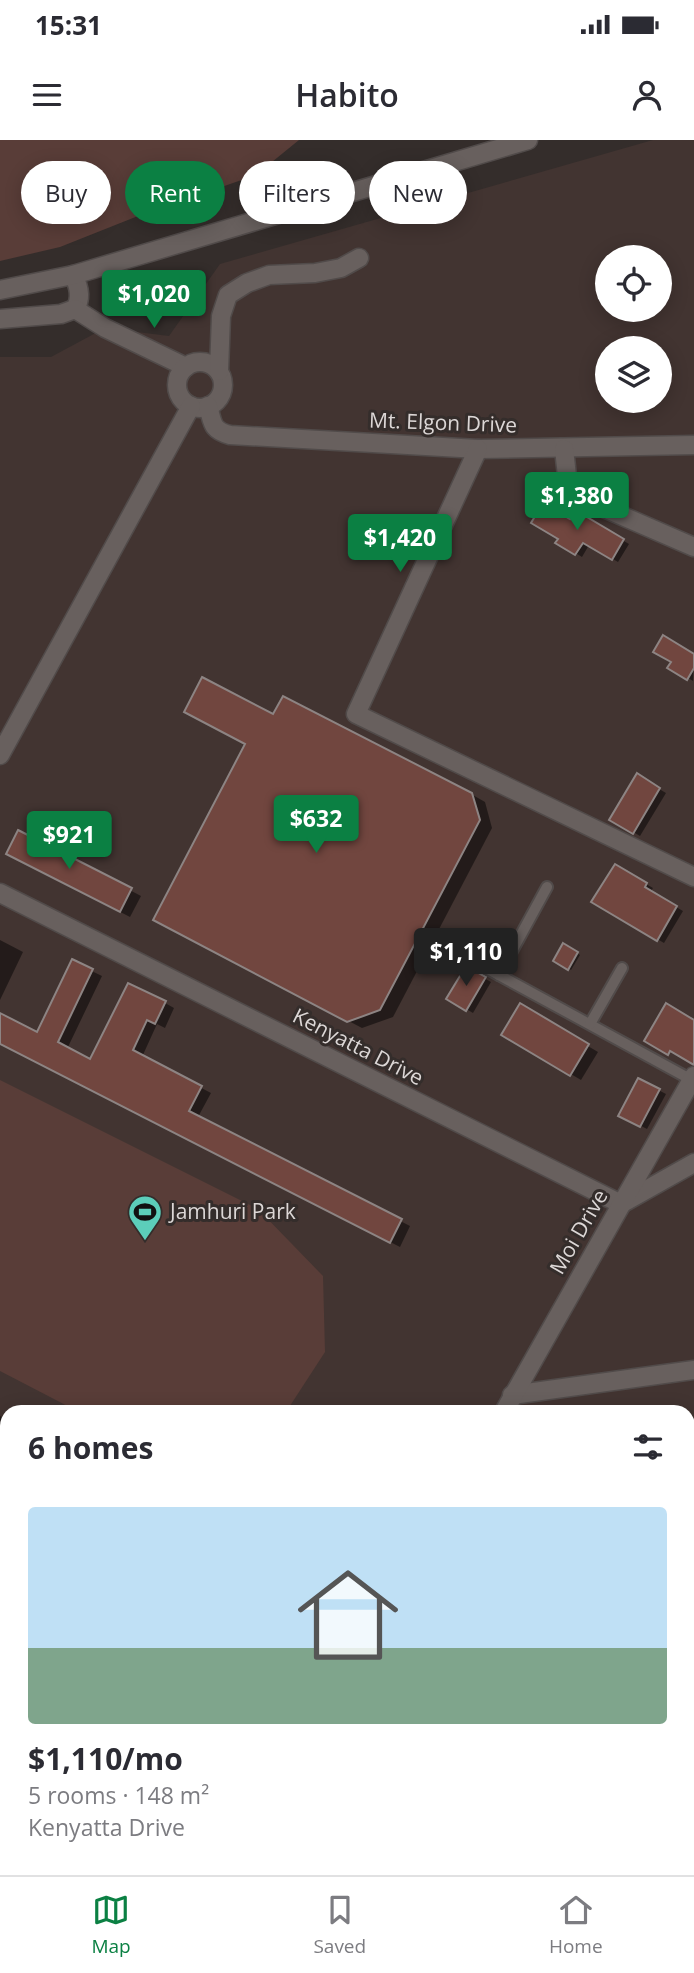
<!DOCTYPE html>
<meta charset="utf-8">
<style>
body{margin:0;font-family:"Open Sans",sans-serif;background:#f7f7f7;color:#2b2b33;height:100vh;display:flex;flex-direction:column;font-size:26px;white-space:nowrap}
*{box-sizing:border-box;margin:0}
p{font-size:23px;color:#7c7c81}
.icon{flex:none;width:38px;height:38px;fill:none;stroke:currentColor;stroke-width:2;stroke-linecap:round;stroke-linejoin:round}
.map{position:relative;flex:1;overflow:hidden}
.panel{position:absolute;left:0px;top:1265px;width:695px;height:471px;display:flex;flex-direction:column;background:#fff;border-radius:21px 21px 0 0;box-shadow:0 4px 18px #0003}
.panel>*{flex:none}
.guide{position:absolute;left:21px;top:21px;width:653px;height:63px;display:flex;gap:14px}
.tools{position:absolute;left:595px;top:105px;display:grid;gap:14px}
.tools a{display:grid;place-items:center;width:77px;height:77px;border-radius:50%;background:#fff;box-shadow:0 4px 18px #0003;font-size:35px}
.price{position:absolute;translate:-50% -60px;padding:0 16px;border-radius:7px;background:#0b8043;color:#fff;font-size:23px;line-height:46px;filter:drop-shadow(0 2px 4px #0008)}
.price::after{content:'';position:absolute;left:50%;top:42px;width:21px;height:16px;margin-left:-10px;background:inherit;clip-path:polygon(0 0,100% 0,50% 100%)}
.price.selected{background:#222;color:#fff}
ul{padding:0;list-style:none}
li{display:grid;align-content:center;gap:14px;height:371px;padding:0 28px}
li span{display:grid;place-items:center;height:217px;border-radius:7px;color:#555}
li>.icon{margin-inline-start:auto}
span .icon{width:126px;height:126px;fill:#fffc;stroke-width:1}
li b{font-size:30px}
h2{display:flex;justify-content:space-between;align-items:center;height:84px;padding:0 28px;font-size:30px}
.pill{padding:0 24px;border-radius:32px;background:#fff;box-shadow:0 4px 18px #0003;font-size:24px;line-height:63px}
.pill.selected{background:#0b8043;color:#fff}
.status{display:flex;justify-content:space-between;align-items:center;height:49px;padding:0 35px;background:#fff;direction:ltr}
.status svg{height:19px;fill:currentColor}
header{display:flex;justify-content:space-between;align-items:center;height:91px;padding:0 28px;background:#fff;font-size:32px;font-weight:600}
.menu{display:flex;justify-content:space-around;align-items:center;height:98px;border-top:2px solid #e1e1e2;background:#fff;font-size:19px;color:#7c7c81}
.menu a{display:grid;justify-items:center;gap:4px}
.menu .selected{color:#0b8043}
.map>svg:first-child{display:block}
</style>
<div class="status"><b>15:31</b><svg viewBox="0 0 49 12"><path d="M0 12V9h3v3zM5 12V6h3v6zM10 12V3h3v9zM15 12V0h3v12zM26 1h20v11H26zM47 4h2v5h-2z"/></svg></div>
<header><svg class="icon" aria-label="menu" viewBox="0 0 24 24"><path d="M4 6h16M4 12h16M4 18h16"/></svg>Habito<svg class="icon" aria-label="person" viewBox="0 0 24 24"><circle cx="12" cy="8" r="4"/><path d="M4 21q1-7 8-7t8 7"/></svg></header>
<div class="map">
<svg width="694" height="1735" viewBox="0 0 694 1735">
<rect width="100%" height="100%" fill="#342d2b"/>
<path fill="#423431" fill-rule="evenodd" d="M653,0H694V1735H0V217H51L105,188L169,196L220,124ZM607,117H660V170H607ZM607,208H660V261H607ZM7,1272H688V1729H7Z"/>
<g fill="#593d38">
<path d="M0,0H299L256,35L138,76L60,107L0,121Z"/>
<path d="M0,940L258,1069L323,1136L325,1212L286,1272H79L0,1231Z"/>
</g>
<g fill="#0007">
<path d="M576,373L629,404L618,422L589,405L582,417L558,402Z"/>
<path d="M694,516L693,541L670,527Z"/>
<path d="M274,576L471,654L485,662L492,688L393,877L362,888L169,787Z"/>
<path d="M637,636L666,653L640,696L611,679Z"/>
<path d="M19,692L141,756L130,777L18,719Z"/>
<path d="M615,726L653,748L650,752L683,771L664,803L594,762Z"/>
<path d="M0,800L23,812L0,860Z"/>
<path d="M564,806L580,815L571,830L555,820Z"/>
<path d="M73,822L102,836L67,909L91,921L165,863L174,868L165,888L157,884L142,917L211,953L198,977L410,1086L400,1107L0,903V875L38,894Z"/>
<path d="M466,828L491,842L473,873L448,858Z"/>
<path d="M520,866L598,912L581,940L503,894Z"/>
<path d="M639,940L666,954L647,989L620,975Z"/>
<path d="M0,1276L7,1280V1316L0,1312Z"/>
<path d="M7,1409V1457L0,1454V1423Z"/>
<path d="M0,1634L7,1637V1662L0,1659Z"/>
<path d="M287,1729H301L312,1735H284Z"/>
</g>
<g fill="#71463f" stroke="#8d8483" stroke-width="2">
<path d="M543,363L570,379L575,370L624,399L612,420L583,403L575,415L555,403L558,399L531,383Z"/>
<path d="M663,495L694,514V528L687,540L667,528L671,522L653,512Z"/>
<path d="M202,537L273,574L283,556L472,653L480,680L380,870L347,882L153,780L245,604L184,572Z"/>
<path d="M637,633L660,648L633,694L609,680Z"/>
<path d="M18,690L132,748L120,772L6,714Z"/>
<path d="M615,724L647,743L645,747L677,766L657,801L591,762Z"/>
<path d="M563,803L578,812L568,830L553,821Z"/>
<path d="M72,819L93,829L58,902L90,919L128,843L166,861L155,884L147,880L133,910L202,946L189,971L402,1079L390,1103L0,904V873L37,892Z"/>
<path d="M466,826L486,837L466,871L446,859Z"/>
<path d="M520,863L589,904L570,936L501,895Z"/>
<path d="M666,863L694,880V925L670,911L668,915L644,901Z"/>
<path d="M638,938L660,949L640,987L618,976Z"/>
</g>
<g fill="none" stroke-linecap="round" stroke-linejoin="round">
<g stroke="#514b4a" stroke-width="14">
<g id="service">
<path d="M429,797L692,940"/>
<path d="M499,835L547,747"/>
<path d="M590,884L622,828"/>
</g>
</g>
<g stroke="#514b4a" stroke-width="21">
<g id="minor">
<path d="M73,135C79,146 82,158 75,169"/>
<path d="M0,179L61,174L75,169L105,188L186,227"/>
<circle cx="200" cy="245" r="23"/>
<path d="M219,231L221,176L228,155L247,143L269,135L315,133L341,128L359,118"/>
<path d="M208,266C213,283 211,290 230,295L478,309L694,305"/>
<path d="M478,309L356,574L694,737"/>
<path d="M564,309L568,345L574,355L694,407"/>
<path d="M0,615L191,266"/>
<path d="M0,753L621,1064L694,1023"/>
<path d="M512,1255L694,1230"/>
<path d="M504,1272L694,936"/>
<path d="M0,1323L7,1327"/>
<path d="M688,1463L694,1462"/>
<path d="M0,1684L7,1686"/>
<path d="M122,1729L138,1735"/>
<path d="M461,1735L462,1729"/>
</g>
</g>
<g stroke="#514b4a" stroke-width="21">
<path id="tertiary" d="M0,150L73,135L528,0"/>
</g>
<use href="#service" stroke="#68605e" stroke-width="10"/>
<use href="#minor" stroke="#68605e" stroke-width="18"/>
<use href="#tertiary" stroke="#68605e" stroke-width="18"/>
</g>
<defs>
<g id="stadium-pin" transform="scale(1.75)"><path d="M0 17L-7.5 6A9.5 9.5 0 1 1 7.5 6Z" fill="#5cceba" stroke="#342d2b"/><path d="M0-5a6.5 5 0 1 0 0 10a6.5 5 0 1 0 0-10ZM-3.5-1.8h7v3.6h-7Z" fill="#111"/></g>
</defs>
<g fill-rule="evenodd">
<use href="#stadium-pin" x="145" y="1072"/>
</g>
<g text-anchor="middle" stroke-width="6" stroke-linejoin="round" paint-order="stroke">
<g font-size="21" fill="#dcd7d6" stroke="#342d2b">
<text transform="translate(443 283) rotate(2)" y="7">Mt. Elgon Drive</text>
<text transform="translate(358 907) rotate(27)" y="7">Kenyatta Drive</text>
<text transform="translate(579 1092) rotate(-60)" y="7">Moi Drive</text>
</g>
<g font-size="21" fill="#dcd7d6" stroke="#342d2b" text-anchor="start">
<text x="170" y="1079">Jamhuri Park</text>
</g>
</g>
</svg>
<div class="tools">
<a><svg class="icon" aria-label="locate" viewBox="0 0 24 24"><circle cx="12" cy="12" r="6"/><path d="M12 2v4M12 18v4M2 12h4M18 12h4"/></svg></a>
<a><svg class="icon" aria-label="layers" viewBox="0 0 24 24"><path d="M12 4l9 5-9 5-9-5zM3 14l9 5 9-5"/></svg></a>
</div>
<b class="price" style="left:154px;top:190px">$1,020</b>
<b class="price" style="left:577px;top:392px">$1,380</b>
<b class="price" style="left:400px;top:434px">$1,420</b>
<b class="price" style="left:316px;top:715px">$632</b>
<b class="price" style="left:69px;top:731px">$921</b>
<b class="price selected" style="left:466px;top:848px">$1,110</b>
<div class="guide">
<a class="pill">Buy</a>
<a class="pill selected">Rent</a>
<a class="pill">Filters</a>
<a class="pill">New</a>
</div>
<section class="panel">
<h2>6 homes<svg class="icon" aria-label="filters" viewBox="0 0 24 24"><path d="M4 7h16M4 17h16"/><circle cx="9" cy="7" r="2"/><circle cx="15" cy="17" r="2"/></svg></h2>
<ul>
<li><span style="background:linear-gradient(#bfe0f5 65%,#7fa58c 0)"><svg class="icon" aria-label="home" viewBox="0 0 24 24"><path d="M3 11l9-7 9 7M6 9v11h12V9"/></svg></span><div><b>$1,110/mo</b><p>5 rooms · 148 m²</p><p>Kenyatta Drive</p></div></li>
</ul>
</section>
</div>
<nav class="menu">
<a class="selected"><svg class="icon" aria-label="map" viewBox="0 0 24 24"><path d="M3 6l6-2 6 2 6-2v14l-6 2-6-2-6 2zM9 4v14M15 6v14"/></svg>Map</a>
<a><svg class="icon" aria-label="saved" viewBox="0 0 24 24"><path d="M7 4h10v16l-5-4-5 4z"/></svg>Saved</a>
<a><svg class="icon" aria-label="home" viewBox="0 0 24 24"><path d="M3 11l9-7 9 7M6 9v11h12V9"/></svg>Home</a>
</nav>
